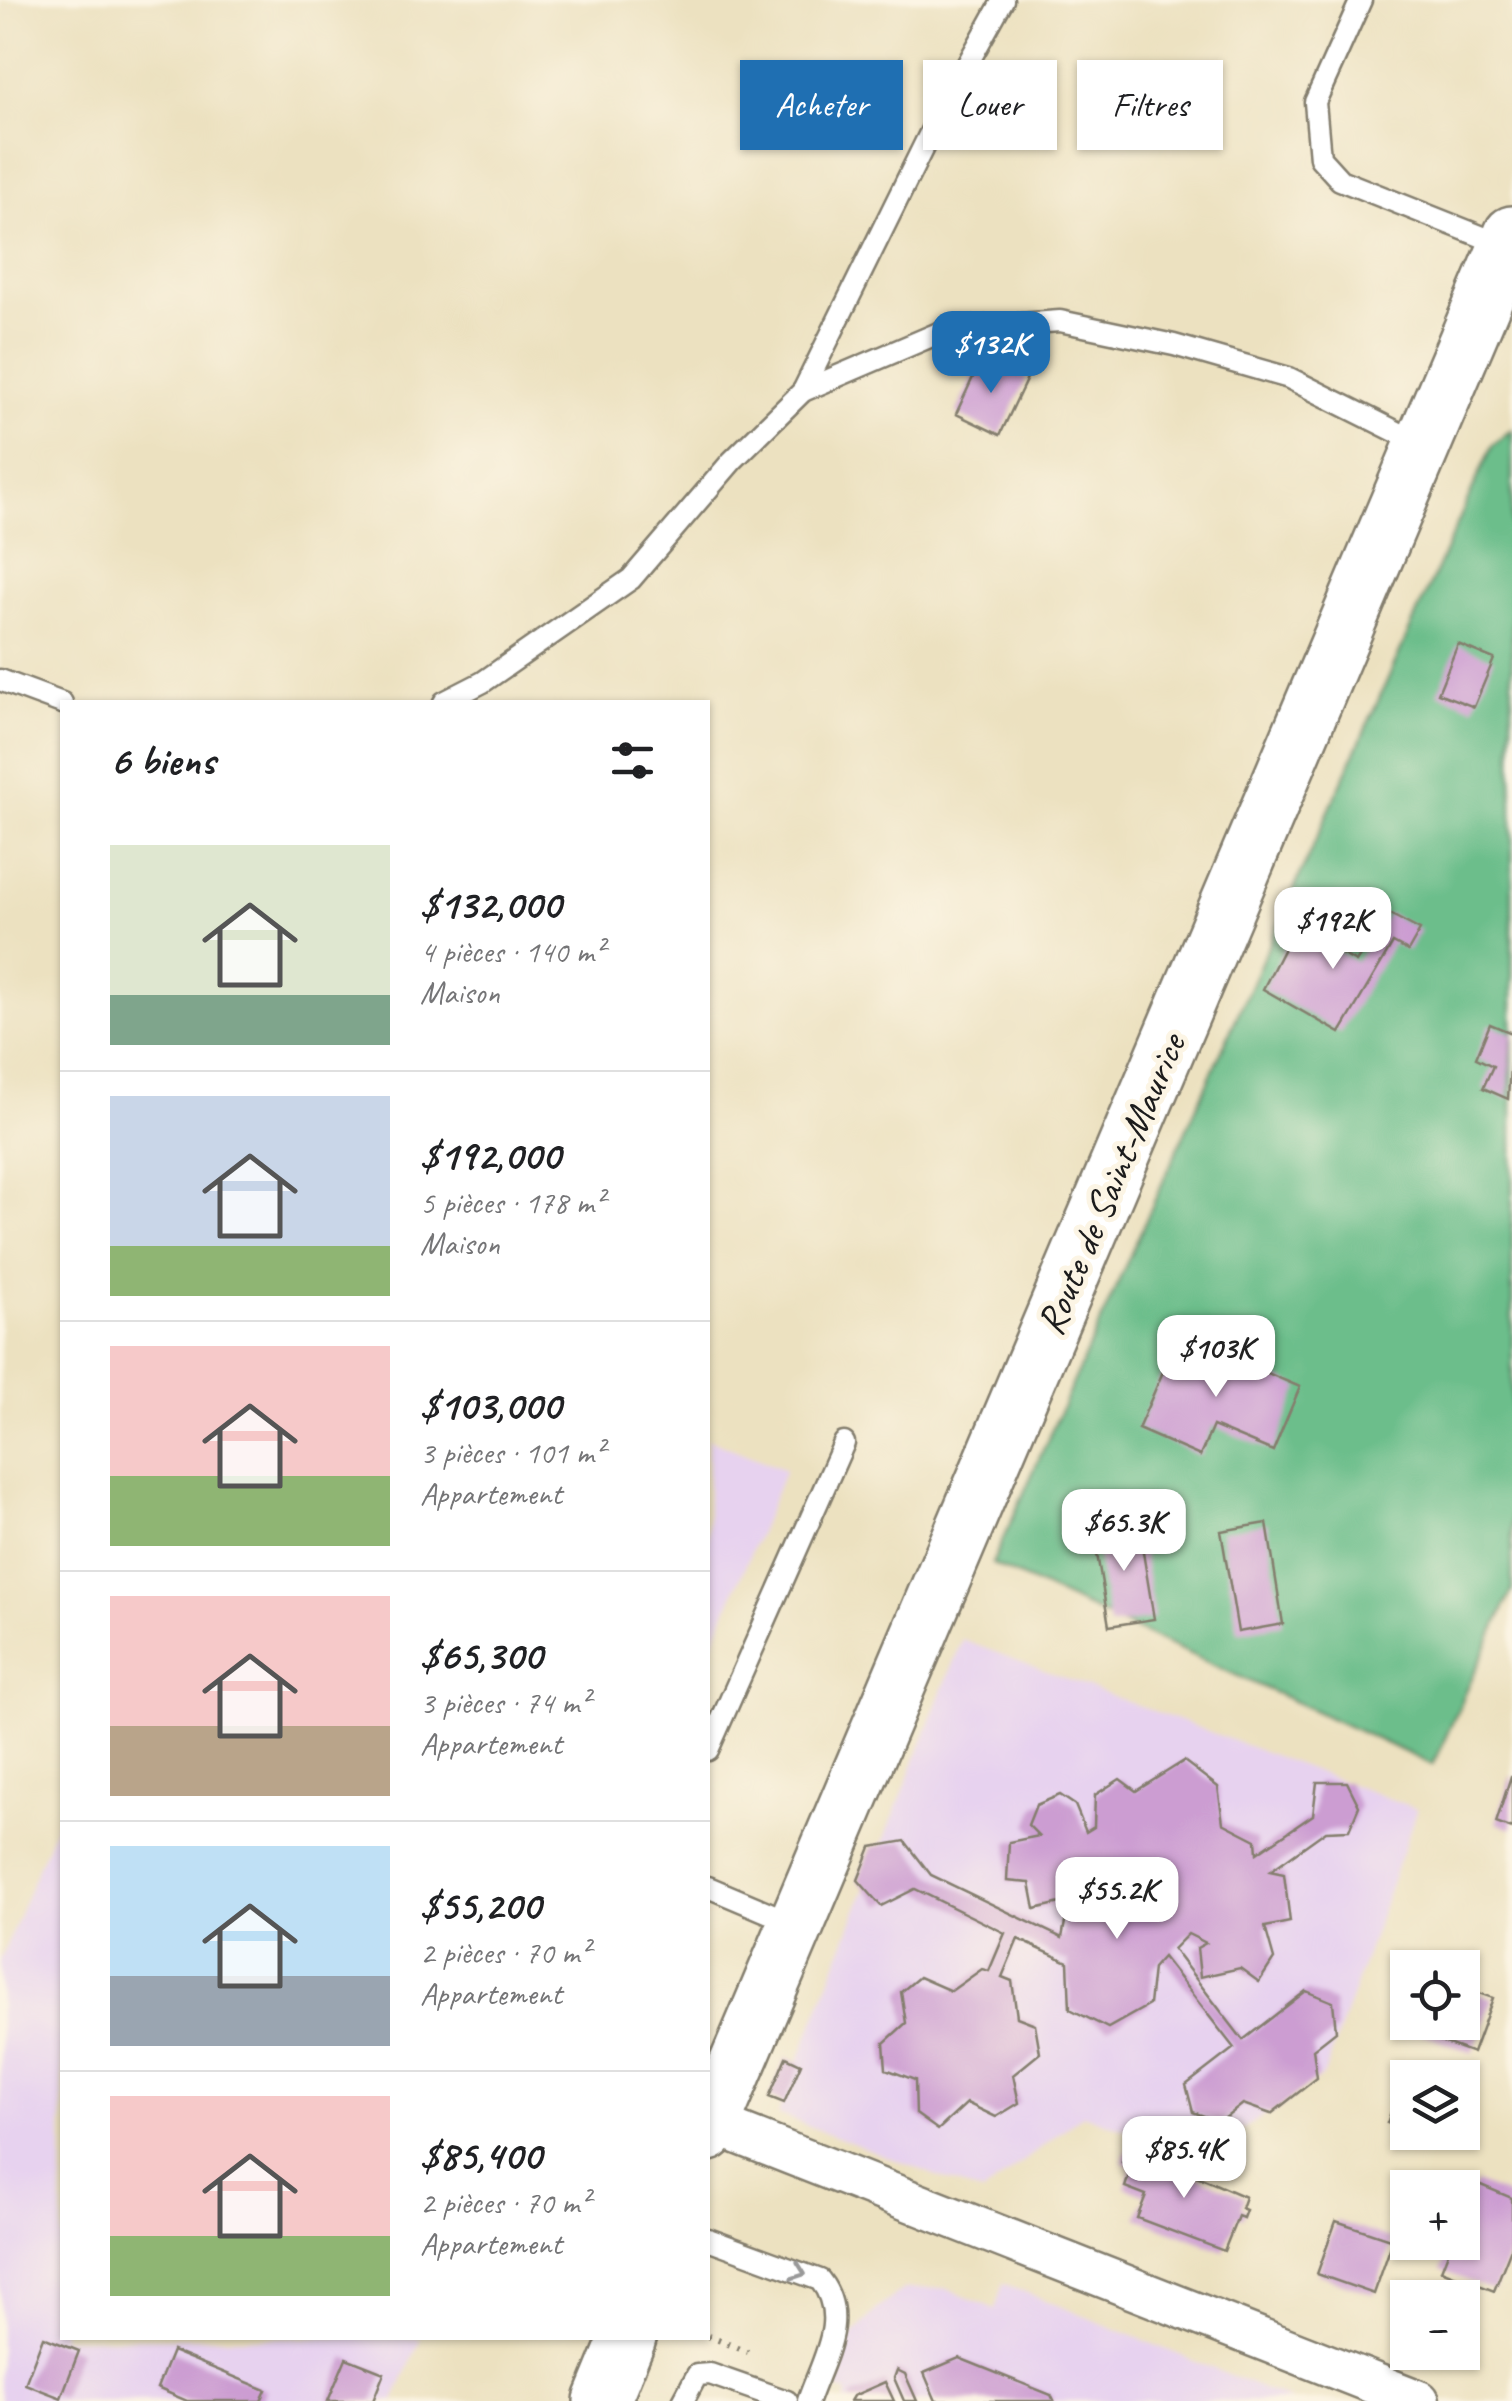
<!DOCTYPE html>
<html lang="fr">
<meta charset="utf-8">
<style>
body{margin:0;font-family:Caveat,sans-serif;background:#f2f2f2;color:#202124;height:100vh;display:flex;flex-direction:column;font-size:38px;white-space:nowrap}
*{box-sizing:border-box;margin:0}
p{font-size:32px;color:#757577}
.icon{flex:none;width:55px;height:55px;fill:none;stroke:currentColor;stroke-width:2;stroke-linecap:round;stroke-linejoin:round}
.map{position:relative;flex:1;overflow:hidden}
.drawer{position:absolute;left:60px;top:700px;width:650px;height:1640px;display:flex;flex-direction:column;background:#fff;border-radius:0px;box-shadow:0 2px 8px #0004}
.drawer>*{flex:none}
.top-card{position:absolute;left:740px;top:60px;width:620px;height:90px;display:flex;gap:20px}
.fabs{position:absolute;left:1390px;top:1950px;display:grid;gap:20px}
.fabs a{display:grid;place-items:center;width:90px;height:90px;border-radius:0px;background:#fff;box-shadow:0 2px 8px #0004;font-size:50px}
.price{position:absolute;translate:-50% -85px;padding:0 22px;border-radius:20px;background:#fff;color:#222;font-size:32px;line-height:65px;filter:drop-shadow(0 2px 5px #0008)}
.price::after{content:'';position:absolute;left:50%;top:60px;width:30px;height:22px;margin-left:-15px;background:inherit;clip-path:polygon(0 0,100% 0,50% 100%)}
.price.on{background:#1f6fb2;color:#fff}
ul{padding:0;list-style:none}
li{display:flex;align-items:center;gap:30px;height:250px;padding:0 50px}
li+li{border-top:2px solid #e0e0e0}
li span{display:grid;place-items:center;flex:none;width:280px;height:200px;border-radius:0px;color:#555}
li>.icon{margin-inline-start:auto}
span .icon{width:120px;height:120px;fill:#fffc;stroke-width:1}
li b{font-size:42px}
h2{display:flex;justify-content:space-between;align-items:center;height:120px;padding:0 50px;font-size:42px}
.chip{padding:0 35px;border-radius:0px;background:#fff;box-shadow:0 2px 8px #0004;font-size:35px;line-height:90px}
.chip.on{background:#1f6fb2;color:#fff}
.map>svg:first-child{display:block}
</style>
<div class="map">
<svg width="1512" height="2401" viewBox="0 0 1512 2401">
<rect width="100%" height="100%" fill="#fcf5e5"/>
<filter id="ink" filterUnits="userSpaceOnUse"><feTurbulence type="fractalNoise" baseFrequency=".01" numOctaves="2"/><feDisplacementMap in="SourceGraphic" scale="20" xChannelSelector="R" yChannelSelector="G"/><feConvolveMatrix kernelMatrix="1 2 1 2 8 2 1 2 1" color-interpolation-filters="sRGB"/></filter>
<filter id="wash" filterUnits="userSpaceOnUse"><feTurbulence type="fractalNoise" baseFrequency=".0048" numOctaves="4" result="noise"/><feDisplacementMap in="SourceGraphic" scale="40" xChannelSelector="R" yChannelSelector="G"/><feGaussianBlur stdDeviation="2.25" result="paint"/><feColorMatrix in="noise" values="0 0 0 0 0 0 0 0 0 0 0 0 0 0 0 0 0 1.4 0 .05"/><feComposite in="paint" operator="in"/></filter>
<g filter="url(#wash)">
<rect width="100%" height="100%" fill="#ece1c0"/>
<g fill="#e7d2ef">
<path d="M708,1439L785,1470L708,1655Z"/>
<path d="M962,1640L1417,1809L1324,2075L1201,2158L1083,2114L983,2194L778,2114Z"/>
<path d="M62,1809V2338H421L394,2401H0V1961Z"/>
<path d="M1003,2283L1292,2401H845L848,2393L829,2386L849,2339L878,2308L904,2289L944,2288L995,2309Z"/>
</g>
<path fill="#6cbe8b" stroke="#446d54" stroke-width="2.5" d="M1512,429V1590L1433,1765L992,1564L1492,446Z"/>
<g id="blocks">
<g fill="#cc9dd2">
<path d="M982,358L1027,378L1000,435L956,414Z"/>
<path d="M1458,644L1494,659L1474,707L1438,693Z"/>
<path d="M1388,913L1420,930L1408,951L1393,943L1340,1033L1263,989L1295,927L1356,962Z"/>
<path d="M1490,1024L1512,1033L1508,1099L1483,1088L1493,1066L1476,1058Z"/>
<path d="M1179,1335L1300,1387L1273,1451L1213,1426L1200,1456L1138,1429Z"/>
<path d="M1138,1522L1154,1619L1109,1626L1093,1530Z"/>
<path d="M1267,1523L1283,1624L1238,1632L1221,1531Z"/>
<path d="M1184,1761L1218,1787L1223,1823L1256,1840L1257,1853L1313,1815L1317,1782H1347L1359,1806L1349,1830L1326,1831L1270,1871L1284,1874L1290,1922L1265,1927L1274,1959L1259,1982L1240,1968L1200,1977L1197,1948L1206,1943L1188,1934L1173,1949L1243,2040L1306,1991L1333,2002L1336,2031L1313,2049L1317,2078L1271,2114L1243,2104L1220,2122L1193,2112L1186,2085L1234,2048L1163,1957L1153,1968L1149,2005L1108,2028L1070,2009L1068,1962L1018,1939L1002,1977L1012,1981L1017,2017L1035,2024L1040,2053L1013,2075L1019,2103L996,2117L967,2103L938,2130L916,2114L915,2080L886,2069L884,2043L906,2023L901,1992L919,1977L951,1991L982,1969L989,1971L1005,1933L915,1889L881,1906L858,1880L871,1847L905,1841L931,1875L1062,1938L1069,1901L1035,1909L1030,1883L1007,1881L1009,1842L1039,1836L1028,1825L1036,1805L1060,1795L1075,1805L1086,1832L1094,1827L1095,1795L1120,1779L1136,1791Z"/>
<path d="M1511,1776H1512V1829L1496,1823Z"/>
<path d="M1462,1987L1493,1998L1473,2053L1420,2034L1424,2022H1462Z"/>
<path d="M786,2057L801,2064L784,2103L769,2097Z"/>
<path d="M1408,2066L1437,2077L1408,2078V2130L1387,2123Z"/>
<path d="M1126,2151L1160,2160L1245,2197L1241,2208L1246,2210L1243,2218L1238,2216L1224,2251L1137,2218L1146,2195L1125,2187L1132,2166L1122,2162Z"/>
<path d="M1476,2183L1512,2198V2246L1494,2291L1441,2270L1452,2242H1462V2216Z"/>
<path d="M1336,2221L1393,2240L1374,2294L1317,2274Z"/>
<path d="M43,2337L79,2351L61,2398L25,2384Z"/>
<path d="M172,2351L266,2390L261,2401H187L157,2388Z"/>
<path d="M346,2358L384,2373L373,2401H328Z"/>
<path d="M959,2358L1051,2395L1054,2401H936L924,2373Z"/>
<path d="M897,2370L905,2374L917,2401H904L894,2378Z"/>
<path d="M885,2382L894,2401H850L853,2396Z"/>
</g>
</g>
</g>
<g filter="url(#ink)">
<use href="#blocks" fill-opacity="0" stroke="#847e6e" stroke-width="2.5"/>
<g fill="none" stroke-linecap="round" stroke-linejoin="round">
<g stroke="#847e6e" stroke-width="25">
<g id="lane">
<path d="M1361,0L1315,102L1320,158L1340,180L1503,245"/>
<path d="M803,391L937,119L1003,0"/>
<path d="M0,680L62,703"/>
<path d="M444,702L483,682L631,579L732,461L803,391L948,329L1060,321L1174,345L1289,378L1421,444"/>
<path d="M708,1750L844,1443"/>
<path d="M708,1887L793,1923"/>
<path d="M708,2239L820,2280C850,2318 822,2360 808,2401"/>
<path d="M683,2401L697,2375L710,2374L787,2401"/>
</g>
</g>
<g stroke="#847e6e" stroke-width="45">
<path id="street" d="M712,2123L1419,2401"/>
</g>
<g stroke="#847e6e" stroke-width="60">
<g id="secondary">
<path d="M708,2133L1512,234"/>
<path d="M602,2401L628,2338"/>
</g>
</g>
<path stroke="#847e6e" stroke-width="6" stroke-dasharray="2.5 8" stroke-linecap="butt" d="M708,2336L748,2352"/>
<use href="#lane" stroke="#fff" stroke-width="20"/>
<use href="#street" stroke="#fff" stroke-width="40"/>
<use href="#secondary" stroke="#fff" stroke-width="55"/>
</g>
<defs><path id="oneway-chevron" d="M-2-3.5L2.5 0L-2 3.5" fill="none" stroke-width="1.6" stroke-linecap="round" stroke-linejoin="round" transform="scale(2.5)"/></defs>
<use stroke="#999" href="#oneway-chevron" transform="translate(799 2272) rotate(20)"/>
</g>
<g text-anchor="middle" stroke-width="10" stroke-linejoin="round" paint-order="stroke">
<g font-size="40" fill="#1c1c1c" stroke="#fcf5e5">
<text transform="translate(1110 1184) rotate(-67)" y="14">Route de Saint-Maurice</text>
</g>
</g>
</svg>
<div class="fabs">
<a><svg class="icon" aria-label="locate" viewBox="0 0 24 24"><circle cx="12" cy="12" r="6"/><path d="M12 2v4M12 18v4M2 12h4M18 12h4"/></svg></a>
<a><svg class="icon" aria-label="layers" viewBox="0 0 24 24"><path d="M12 4l9 5-9 5-9-5zM3 14l9 5 9-5"/></svg></a>
<a>+</a>
<a>−</a>
</div>
<b class="price on" style="left:991px;top:396px">$132K</b>
<b class="price" style="left:1333px;top:972px">$192K</b>
<b class="price" style="left:1216px;top:1400px">$103K</b>
<b class="price" style="left:1124px;top:1574px">$65.3K</b>
<b class="price" style="left:1117px;top:1942px">$55.2K</b>
<b class="price" style="left:1184px;top:2201px">$85.4K</b>
<div class="top-card">
<a class="chip on">Acheter</a>
<a class="chip">Louer</a>
<a class="chip">Filtres</a>
</div>
<section class="drawer">
<h2>6 biens<svg class="icon" aria-label="filters" viewBox="0 0 24 24"><path d="M4 7h16M4 17h16"/><circle cx="9" cy="7" r="2"/><circle cx="15" cy="17" r="2"/></svg></h2>
<ul>
<li><span style="background:linear-gradient(#dfe7d0 75%,#7fa58c 0)"><svg class="icon" aria-label="home" viewBox="0 0 24 24"><path d="M3 11l9-7 9 7M6 9v11h12V9"/></svg></span><div><b>$132,000</b><p>4 pièces · 140 m²</p><p>Maison</p></div></li>
<li><span style="background:linear-gradient(#c9d6e8 75%,#8fb573 0)"><svg class="icon" aria-label="home" viewBox="0 0 24 24"><path d="M3 11l9-7 9 7M6 9v11h12V9"/></svg></span><div><b>$192,000</b><p>5 pièces · 178 m²</p><p>Maison</p></div></li>
<li><span style="background:linear-gradient(#f6c9c9 65%,#8fb573 0)"><svg class="icon" aria-label="home" viewBox="0 0 24 24"><path d="M3 11l9-7 9 7M6 9v11h12V9"/></svg></span><div><b>$103,000</b><p>3 pièces · 101 m²</p><p>Appartement</p></div></li>
<li><span style="background:linear-gradient(#f6c9c9 65%,#b9a48a 0)"><svg class="icon" aria-label="home" viewBox="0 0 24 24"><path d="M3 11l9-7 9 7M6 9v11h12V9"/></svg></span><div><b>$65,300</b><p>3 pièces · 74 m²</p><p>Appartement</p></div></li>
<li><span style="background:linear-gradient(#bfe0f5 65%,#9aa5b1 0)"><svg class="icon" aria-label="home" viewBox="0 0 24 24"><path d="M3 11l9-7 9 7M6 9v11h12V9"/></svg></span><div><b>$55,200</b><p>2 pièces · 70 m²</p><p>Appartement</p></div></li>
<li><span style="background:linear-gradient(#f6c9c9 70%,#8fb573 0)"><svg class="icon" aria-label="home" viewBox="0 0 24 24"><path d="M3 11l9-7 9 7M6 9v11h12V9"/></svg></span><div><b>$85,400</b><p>2 pièces · 70 m²</p><p>Appartement</p></div></li>
</ul>
</section>
</div>
